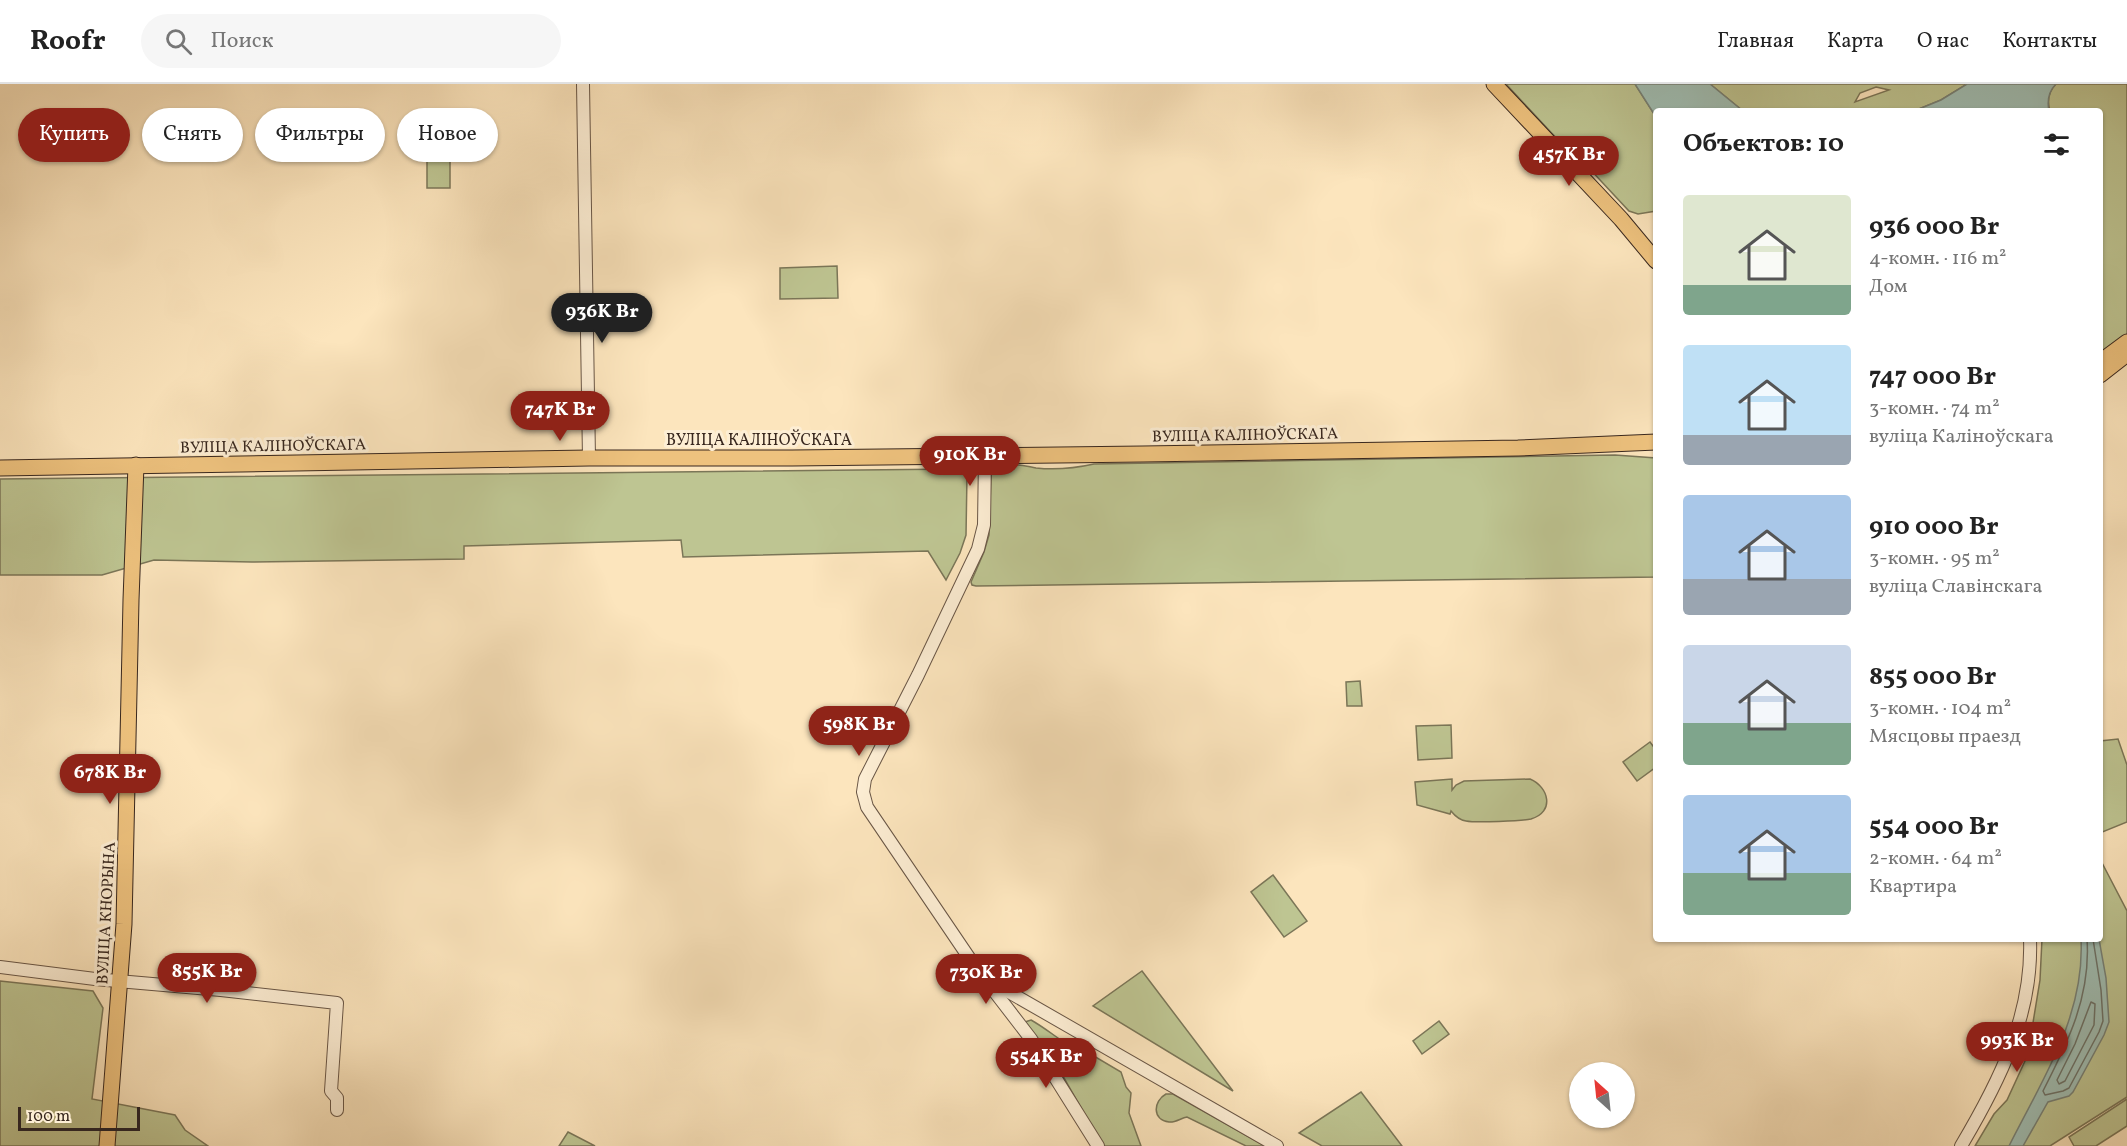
<!DOCTYPE html>
<html lang="ru">
<meta charset="utf-8">
<style>
body{margin:0;font-family:Vollkorn,serif;background:#f6f6f6;color:#222;height:100vh;display:flex;flex-direction:column;font-size:22px;white-space:nowrap}
*{box-sizing:border-box;margin:0}
p{font-size:20px;color:#767676}
.icon{flex:none;width:33px;height:33px;fill:none;stroke:currentColor;stroke-width:2;stroke-linecap:round;stroke-linejoin:round}
.map{position:relative;flex:1;overflow:hidden}
.side{position:absolute;left:1653px;top:24px;width:450px;height:834px;display:flex;flex-direction:column;background:#fff;border-radius:6px;box-shadow:0 2px 4px #0004}
.side>*{flex:none}
.banner{position:absolute;left:18px;top:24px;width:570px;height:54px;display:flex;gap:12px}
.needle{width:39px;rotate:333deg}
.controls{position:absolute;left:1569px;top:978px;display:grid;gap:12px}
.controls a{display:grid;place-items:center;width:66px;height:66px;border-radius:50%;background:#fff;box-shadow:0 2px 4px #0004;font-size:30px}
.scale{position:absolute;left:18px;bottom:15px;width:122px;box-sizing:border-box;padding-left:6px;border:3px solid #38271e;border-top:0;font-size:16px;line-height:21px;white-space:nowrap;color:#38271e;-webkit-text-stroke:4px #fdeed4;paint-order:stroke}
.price{position:absolute;translate:-50% -51px;padding:0 14px;border-radius:21px;background:#8f2418;color:#fff;font-size:20px;line-height:39px;filter:drop-shadow(0 2px 3px #0008)}
.price::after{content:'';position:absolute;left:50%;top:36px;width:18px;height:14px;margin-left:-9px;background:inherit;clip-path:polygon(0 0,100% 0,50% 100%)}
.price.selected{background:#222;color:#fff}
ul{padding:0;list-style:none}
li{display:flex;align-items:center;gap:18px;height:150px;padding:0 30px}
li span{display:grid;place-items:center;flex:none;width:168px;height:120px;border-radius:6px;color:#555}
li>.icon{margin-inline-start:auto}
span .icon{width:72px;height:72px;fill:#fffc;stroke-width:1}
li b{font-size:26px}
h2{display:flex;justify-content:space-between;align-items:center;height:72px;padding:0 30px;font-size:26px}
.pill{padding:0 21px;border-radius:27px;background:#fff;box-shadow:0 2px 4px #0004;font-size:21px;line-height:54px}
.pill.selected{background:#8f2418;color:#fff}
header{display:flex;align-items:center;gap:36px;box-sizing:border-box;height:84px;padding:0 30px;background:#fff;border-bottom:2px solid #e0e0e0}
header strong{font-size:28px}
nav{display:flex;gap:33px;margin-inline-start:auto;font-size:21px}
.search{width:420px;height:54px;background:#f6f6f6;display:flex;align-items:center;gap:15px;box-sizing:border-box;padding:0 21px;border-radius:33px;color:#767676;font-size:22px}
.map>svg:first-child{display:block}
</style>
<header>
<strong>Roofr</strong>
<div class="search"><svg class="icon" aria-label="search" viewBox="0 0 24 24"><circle cx="10" cy="10" r="6"/><path d="M15 15l6 6"/></svg>Поиск</div>
<nav><a>Главная</a><a>Карта</a><a>О нас</a><a>Контакты</a></nav>
</header>
<div class="map">
<svg width="2127" height="1062" viewBox="0 0 2127 1062">
<rect width="100%" height="100%" fill="#fce5bd"/>
<filter id="stains"><feTurbulence type="fractalNoise" baseFrequency=".00333" numOctaves="4"/><feColorMatrix values="0 0 0 0 .2 0 0 0 0 .09 0 0 0 0 .02 0 0 0 .5 -.17"/></filter>
<radialGradient id="worn" r=".72"><stop offset=".6" stop-color="#630" stop-opacity="0"/><stop offset="1" stop-color="#630" stop-opacity=".3"/></radialGradient>
<g fill="#bec592" stroke="#7b7658" stroke-width="1.5" fill-rule="evenodd">
<path d="M1506,0H1635L1656,33V127L1638,130L1629,127L1587,82L1573,72Z"/>
<path d="M1710,0H1967L1941,16L1914,27H1743ZM1876,3L1889,6L1855,18L1860,9Z"/>
<path d="M2056,0H2127V253L2100,274V27H2050C2047,17 2048,8 2056,0Z"/>
<rect x="427" y="66" width="23" height="38"/>
<path d="M837,182L838,214L780,215V184Z"/>
<path d="M1615,371L1656,374V493L976,502L972,501L971,498L984,468L989,451L991,389C994,384 997,382 1003,381C1015,379 1025,382 1036,384C1055,386 1076,384 1094,380Z"/>
<path d="M957,385L965,386L967,391L966,451L960,469L946,496L928,467L683,473L681,456L464,462V475L252,478L154,476L102,491H0V395Z"/>
<path d="M1360,597L1362,622H1347L1346,598Z"/>
<path d="M1451,641L1452,674L1418,676L1416,642Z"/>
<path d="M2118,655L2127,681V738L2100,749V657Z"/>
<path d="M1650,658L1656,666V683L1637,697L1623,678Z"/>
<path d="M1452,695V706L1456,701L1464,697L1530,695C1549,703 1555,728 1531,735C1522,737 1476,739 1466,737C1459,736 1455,732 1451,727L1450,730L1417,721L1415,698Z"/>
<path d="M2100,775L2127,827V1013L2050,1062H1975L1994,1030L2007,1016L2025,977L2029,963L2040,896L2042,855H2100Z"/>
<path d="M1273,791L1307,837L1284,853L1251,808Z"/>
<path d="M1142,887L1233,1007L1093,922Z"/>
<path d="M0,897L93,907L103,924L92,1015L175,1031L185,1046L208,1062H0Z"/>
<path d="M1031,936C1047,945 1059,956 1075,965L1077,962L1121,988L1126,1003L1131,1009L1129,1029L1141,1062H1103L1064,994L1025,938Z"/>
<path d="M1439,937L1449,950L1422,970L1413,957Z"/>
<path d="M1361,1008L1402,1062H1322L1299,1049Z"/>
<path d="M1166,1010H1173L1265,1062H1246L1187,1033C1181,1034 1175,1039 1169,1038C1152,1036 1153,1017 1166,1010Z"/>
<path d="M2127,1015V1042L2096,1062H2074L2069,1053Z"/>
<path d="M568,1048L595,1062H559Z"/>
</g>
<g fill="#a0bfb5" stroke="#768279" stroke-width="1.5">
<path d="M1635,0H1710L1743,27H1656V33Z"/>
<path d="M1967,0H2056C2049,7 2047,17 2049,27H1914L1941,16Z"/>
<path d="M2081,855H2099L2106,894L2109,938L2104,951L2073,1008L2069,1012L2048,1018L2023,1062H2009C2042,996 2085,932 2081,855Z"/>
</g>
<g fill="none" stroke-linecap="round" stroke-linejoin="round">
<g stroke="#6c736a" stroke-width="1.5">
<path d="M2087,855C2091,912 2068,958 2043,1007L2045,1011L2063,1007L2069,1004L2099,948L2103,937L2101,906L2093,855"/>
<path d="M2091,918L2095,920L2094,941L2065,997L2059,1000L2057,996L2075,960Z"/>
</g>
<g stroke="#695646" stroke-width="14">
<g id="minor">
<path d="M583,0L589,374"/>
<path d="M985,372L984,441L978,465L918,591L865,695L863,708L867,723L972,878L988,896L1277,1062"/>
<path d="M0,883L95,895L221,906L337,919L331,1007L337,1014V1026"/>
<path d="M991,903L1031,955L1098,1062"/>
<path d="M1961,1062C1999,998 2033,931 2030,855"/>
</g>
</g>
<g stroke="#38271e" stroke-width="17">
<g id="major">
<path d="M1494,0L1621,135L1656,177"/>
<path d="M2100,278L2127,258"/>
<path d="M2100,291L2127,270"/>
<path d="M0,384L589,374H792L1143,370L1518,364L1656,358"/>
<path d="M107,1062L124,840L131,516L136,381"/>
</g>
</g>
<use href="#minor" stroke="#fdeed4" stroke-width="12"/>
<use href="#major" stroke="#eec27e" stroke-width="15"/>
</g>
<g text-anchor="middle" stroke-width="6" stroke-linejoin="round" paint-order="stroke">
<g font-size="16" fill="#38271e" stroke="#fdeed4">
<text transform="translate(1245 350) rotate(-1)" y="6">ВУЛІЦА КАЛІНОЎСКАГА</text>
<text x="759" y="361">ВУЛІЦА КАЛІНОЎСКАГА</text>
<text transform="translate(273 361) rotate(-1)" y="6">ВУЛІЦА КАЛІНОЎСКАГА</text>
<text transform="translate(105 829) rotate(-87)" y="6">ВУЛІЦА КНОРЫНА</text>
</g>
</g>
<rect width="100%" height="100%" filter="url(#stains)"/>
<rect width="100%" height="100%" fill="url(#worn)"/>
</svg>
<div class="controls">
<a><svg class="needle" viewBox="-14 -14 28 28"><path d="M0-13l5 13h-10z" fill="#e53935"/><path d="M0 13l5-13h-10z" fill="#767676"/></svg></a>
</div>
<div class="scale">100 m</div>
<b class="price" style="left:1569px;top:103px">457K Br</b>
<b class="price selected" style="left:602px;top:260px">936K Br</b>
<b class="price" style="left:560px;top:358px">747K Br</b>
<b class="price" style="left:970px;top:403px">910K Br</b>
<b class="price" style="left:859px;top:673px">598K Br</b>
<b class="price" style="left:110px;top:721px">678K Br</b>
<b class="price" style="left:207px;top:920px">855K Br</b>
<b class="price" style="left:986px;top:921px">730K Br</b>
<b class="price" style="left:2017px;top:989px">993K Br</b>
<b class="price" style="left:1046px;top:1005px">554K Br</b>
<div class="banner">
<a class="pill selected">Купить</a>
<a class="pill">Снять</a>
<a class="pill">Фильтры</a>
<a class="pill">Новое</a>
</div>
<section class="side">
<h2>Объектов: 10<svg class="icon" aria-label="filters" viewBox="0 0 24 24"><path d="M4 7h16M4 17h16"/><circle cx="9" cy="7" r="2"/><circle cx="15" cy="17" r="2"/></svg></h2>
<ul>
<li><span style="background:linear-gradient(#dfe7d0 75%,#7fa58c 0)"><svg class="icon" aria-label="home" viewBox="0 0 24 24"><path d="M3 11l9-7 9 7M6 9v11h12V9"/></svg></span><div><b>936 000 Br</b><p>4-комн. · 116 m²</p><p>Дом</p></div></li>
<li><span style="background:linear-gradient(#bfe0f5 75%,#9aa5b1 0)"><svg class="icon" aria-label="home" viewBox="0 0 24 24"><path d="M3 11l9-7 9 7M6 9v11h12V9"/></svg></span><div><b>747 000 Br</b><p>3-комн. · 74 m²</p><p>вуліца Каліноўскага</p></div></li>
<li><span style="background:linear-gradient(#a9c7e8 70%,#9aa5b1 0)"><svg class="icon" aria-label="home" viewBox="0 0 24 24"><path d="M3 11l9-7 9 7M6 9v11h12V9"/></svg></span><div><b>910 000 Br</b><p>3-комн. · 95 m²</p><p>вуліца Славінскага</p></div></li>
<li><span style="background:linear-gradient(#c9d6e8 65%,#7fa58c 0)"><svg class="icon" aria-label="home" viewBox="0 0 24 24"><path d="M3 11l9-7 9 7M6 9v11h12V9"/></svg></span><div><b>855 000 Br</b><p>3-комн. · 104 m²</p><p>Мясцовы праезд</p></div></li>
<li><span style="background:linear-gradient(#a9c7e8 65%,#7fa58c 0)"><svg class="icon" aria-label="home" viewBox="0 0 24 24"><path d="M3 11l9-7 9 7M6 9v11h12V9"/></svg></span><div><b>554 000 Br</b><p>2-комн. · 64 m²</p><p>Квартира</p></div></li>
</ul>
</section>
</div>
